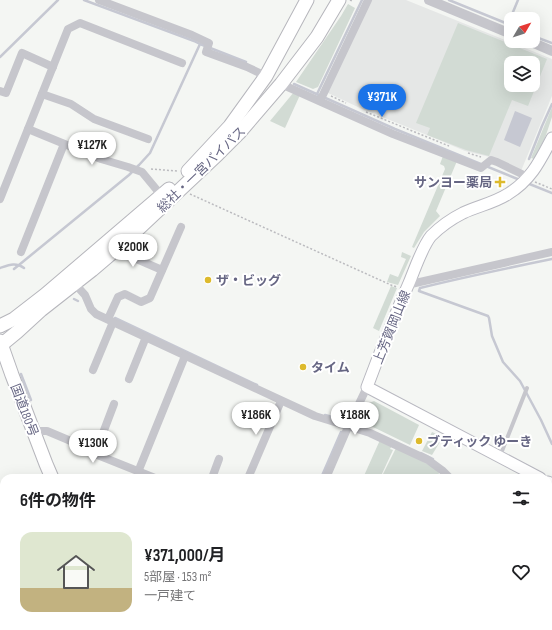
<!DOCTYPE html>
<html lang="ja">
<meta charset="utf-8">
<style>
body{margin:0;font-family:"Sofia Sans Condensed","Noto Sans JP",sans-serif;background:#f6f6f6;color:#202124;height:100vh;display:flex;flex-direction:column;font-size:15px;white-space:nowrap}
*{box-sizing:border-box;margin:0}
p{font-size:13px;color:#757577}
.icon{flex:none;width:22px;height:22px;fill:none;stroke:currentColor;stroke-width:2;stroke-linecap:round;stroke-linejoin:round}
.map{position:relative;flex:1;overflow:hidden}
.details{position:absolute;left:0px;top:474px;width:552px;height:156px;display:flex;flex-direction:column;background:#fff;border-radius:12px 12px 0 0;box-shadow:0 4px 16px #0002}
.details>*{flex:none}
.needle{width:26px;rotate:51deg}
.fabs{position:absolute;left:504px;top:12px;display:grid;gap:8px}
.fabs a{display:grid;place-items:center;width:36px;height:36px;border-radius:8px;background:#fff;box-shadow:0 4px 16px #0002;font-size:20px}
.price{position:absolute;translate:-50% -34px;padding:0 9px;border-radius:14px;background:#fff;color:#222;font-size:13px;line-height:26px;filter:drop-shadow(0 1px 2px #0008)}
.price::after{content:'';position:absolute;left:50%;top:24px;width:12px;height:9px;margin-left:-6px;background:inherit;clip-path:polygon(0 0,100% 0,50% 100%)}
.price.on{background:#1a73e8;color:#fff}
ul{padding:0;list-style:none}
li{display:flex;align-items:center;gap:12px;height:100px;padding:0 20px}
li+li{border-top:1px solid #e0e0e0}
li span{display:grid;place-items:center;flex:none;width:112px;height:80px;border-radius:12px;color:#555}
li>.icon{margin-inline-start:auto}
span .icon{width:48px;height:48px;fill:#fffc;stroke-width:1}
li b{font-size:17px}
h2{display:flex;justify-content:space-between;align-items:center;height:48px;padding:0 20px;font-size:17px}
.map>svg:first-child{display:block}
</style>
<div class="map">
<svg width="552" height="630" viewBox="0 0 552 630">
<rect width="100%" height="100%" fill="#f4f6f3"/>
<path fill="#e5e7e6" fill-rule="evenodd" d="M371,0H406L552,59V96L521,171L498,159L465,151L427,135L360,108L326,92ZM511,63H533V85H511Z"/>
<g fill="#d2dbd4" fill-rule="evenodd">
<path d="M348,4L355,8L318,87L313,89L296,82L341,16Z"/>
<path d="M458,23L547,59L528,106L512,100L489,156L466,150L427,135L430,128L416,123ZM511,63H533V85H511Z"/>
<path d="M294,92L300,95L285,128L270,121Z"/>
<path d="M552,107V117L545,138L534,159L531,158Z"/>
<path d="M443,156L457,161L436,211L440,216L424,232L414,248L412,247L445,169L444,166L440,164Z"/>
<path d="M402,252L411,256L398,285L387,282L390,274L398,277L406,259L401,257Z"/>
<path d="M391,286L397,288L379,331L373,328Z"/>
<path d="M374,401L419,425L410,445L373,427L356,421L364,405Z"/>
<path d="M432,432L443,437L432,455L422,451Z"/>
<path d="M380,440L392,446L390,449L393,450L380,478H363Z"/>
<path d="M396,448L435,468L439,473L437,478H381Z"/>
<path d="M433,626H517L511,630H423L422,627Z"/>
</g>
<g fill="#c6c8d2">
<path d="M515,111L532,118L520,147L504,140Z"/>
<path d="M66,626H169L179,630H85Z"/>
</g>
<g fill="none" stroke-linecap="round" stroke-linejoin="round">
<g stroke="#c6c8d2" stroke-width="2.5">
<path d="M84,0L194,41L200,44L246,62"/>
<path d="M449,0L508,24L518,0"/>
<path d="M533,36L552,43"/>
<path d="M0,57L58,0"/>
<path d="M294,84L395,129L520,180"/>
<path d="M317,94L362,0"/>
<path d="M529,159L542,126L552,104"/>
<path d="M527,183L552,193"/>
<path d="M552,259C508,268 464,277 420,288L419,291L488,316L489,318L492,336L503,362L520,381L541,420L552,444"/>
<path d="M0,268C9,265 16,262 24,268"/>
<path d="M14,269L129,175L139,165L150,153L200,44"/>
<path d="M74,299L78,301"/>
<path d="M115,318L257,385"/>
<path d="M21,374L31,400"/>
<path d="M325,415L344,420"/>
<path d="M421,453L433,459"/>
<path d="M321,478L341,432"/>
<path d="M502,478L504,477L510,478"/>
<path d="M0,549L4,550"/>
<path d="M548,579L552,584"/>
<path d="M205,626L215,630"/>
</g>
<g stroke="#b8b8c0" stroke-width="13">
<g id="secondary">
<path d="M540,478L367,387C380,352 394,317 409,283C415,269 422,247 431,236C440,227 451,219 463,213C478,206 494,203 508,194C531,180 540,161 552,138"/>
<path d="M548,482L552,484"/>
</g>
</g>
<g stroke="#b6b6bc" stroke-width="15">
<g id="trunk">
<path d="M188,171L230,126L266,76L307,0"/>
<path d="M0,326L14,319L45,295L169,189"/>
<path d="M0,341L12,375L46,464L52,478"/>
<path d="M0,346L17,332L41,310L92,270L119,247L218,154L239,133L281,84L317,37L339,0"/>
<path d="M158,630L159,626"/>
</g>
</g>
<g stroke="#bbbbbf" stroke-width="1.5" stroke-dasharray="2 2" stroke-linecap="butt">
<path d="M350,0L352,1V0"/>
<path d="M331,96L346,103"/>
<path d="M366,112L449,146"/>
<path d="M468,153L481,157"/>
<path d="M151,169L177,171"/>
<path d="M535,182L552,189"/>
<path d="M190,194L391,285L397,287"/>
<path d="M0,559L4,560"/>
<path d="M0,619L4,620"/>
<path d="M23,626L36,630"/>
<path d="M225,626L238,630"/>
<path d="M260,630L262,626"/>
</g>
<path stroke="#c6c6cc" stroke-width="4" d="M500,456L527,388"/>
<g stroke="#c6c6cc" stroke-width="8">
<path d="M99,0L192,35L209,43L206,52L247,67L266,76"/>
<path d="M281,84L393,134L481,168L491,160L497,162L528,177"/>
<path d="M0,91L6,93L22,53L53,67"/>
<path d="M42,94L71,104L94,119L148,139"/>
<path d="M320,101L368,0"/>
<path d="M28,129L101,159L128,167L142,172L161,195"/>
<path d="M0,199L68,29L80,23L182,63"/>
<path d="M119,247L125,254L162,270"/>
<path d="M21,252L64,144"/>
<path d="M74,283L85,295L91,309L96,314L315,416L370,433L428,460L443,471L450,478"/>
<path d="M409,283L411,284L552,252"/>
<path d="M108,319L118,297L125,294L141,302L150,298L181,227"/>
<path d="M93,370L113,322"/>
<path d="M129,379L146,337"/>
<path d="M33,432L38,431H47L85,447L95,454L155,478"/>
<path d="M95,454L114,404"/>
<path d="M138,472L185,356"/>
<path d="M212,478L219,459"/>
<path d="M248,478L281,401"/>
<path d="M326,478L348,427L367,387"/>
<path d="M548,585L552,590"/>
</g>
<g stroke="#c6c6cc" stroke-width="10">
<path d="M429,0L511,34"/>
<path d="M529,41L552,51"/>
</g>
<use href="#secondary" stroke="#fff" stroke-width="11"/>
<use href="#trunk" stroke="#fff" stroke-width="13"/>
</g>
<g fill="#ddba2c" stroke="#fff" stroke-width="1.5">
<path d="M498 176h4v4h4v4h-4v4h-4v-4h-4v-4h4z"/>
<circle cx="208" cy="280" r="4"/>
<circle cx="303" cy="367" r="4"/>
<circle cx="419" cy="441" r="4"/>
</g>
<g text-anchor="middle" stroke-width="4" stroke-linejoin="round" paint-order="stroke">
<g font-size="13" fill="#666683" stroke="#fff">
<text transform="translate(201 169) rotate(-44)" y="5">総社・一宮バイパス</text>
<text transform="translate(391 327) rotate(-68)" y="5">上芳賀岡山線</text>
<text transform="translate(25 410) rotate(69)" y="5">国道180号</text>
</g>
<g font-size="13" font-weight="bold" fill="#666683" stroke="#fff" text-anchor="start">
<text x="492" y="187" text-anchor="end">サンヨー薬局</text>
<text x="216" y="285">ザ・ビッグ</text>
<text x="311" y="372">タイム</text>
<text x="427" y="446">ブティック ゆーき</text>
</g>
</g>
</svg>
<div class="fabs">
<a><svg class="needle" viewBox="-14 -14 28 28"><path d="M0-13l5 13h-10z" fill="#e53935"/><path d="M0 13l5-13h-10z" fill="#757577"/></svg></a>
<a><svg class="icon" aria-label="layers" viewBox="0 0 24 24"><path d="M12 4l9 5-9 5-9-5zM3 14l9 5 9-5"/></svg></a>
</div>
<b class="price on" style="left:382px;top:118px">¥371K</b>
<b class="price" style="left:92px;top:166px">¥127K</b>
<b class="price" style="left:133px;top:268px">¥200K</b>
<b class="price" style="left:256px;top:436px">¥186K</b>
<b class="price" style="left:355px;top:436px">¥188K</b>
<b class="price" style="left:93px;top:464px">¥130K</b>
<section class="details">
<h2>6件の物件<svg class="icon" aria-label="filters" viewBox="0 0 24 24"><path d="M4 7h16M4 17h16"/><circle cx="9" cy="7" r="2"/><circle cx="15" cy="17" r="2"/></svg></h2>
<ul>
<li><span style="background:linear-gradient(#dfe7d0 70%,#c2b280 0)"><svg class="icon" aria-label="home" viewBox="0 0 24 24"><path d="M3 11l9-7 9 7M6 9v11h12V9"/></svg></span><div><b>¥371,000/月</b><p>5部屋 · 153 m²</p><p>一戸建て</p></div><svg class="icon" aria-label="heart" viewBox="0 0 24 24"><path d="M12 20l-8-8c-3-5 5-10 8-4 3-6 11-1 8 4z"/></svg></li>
</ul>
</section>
</div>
